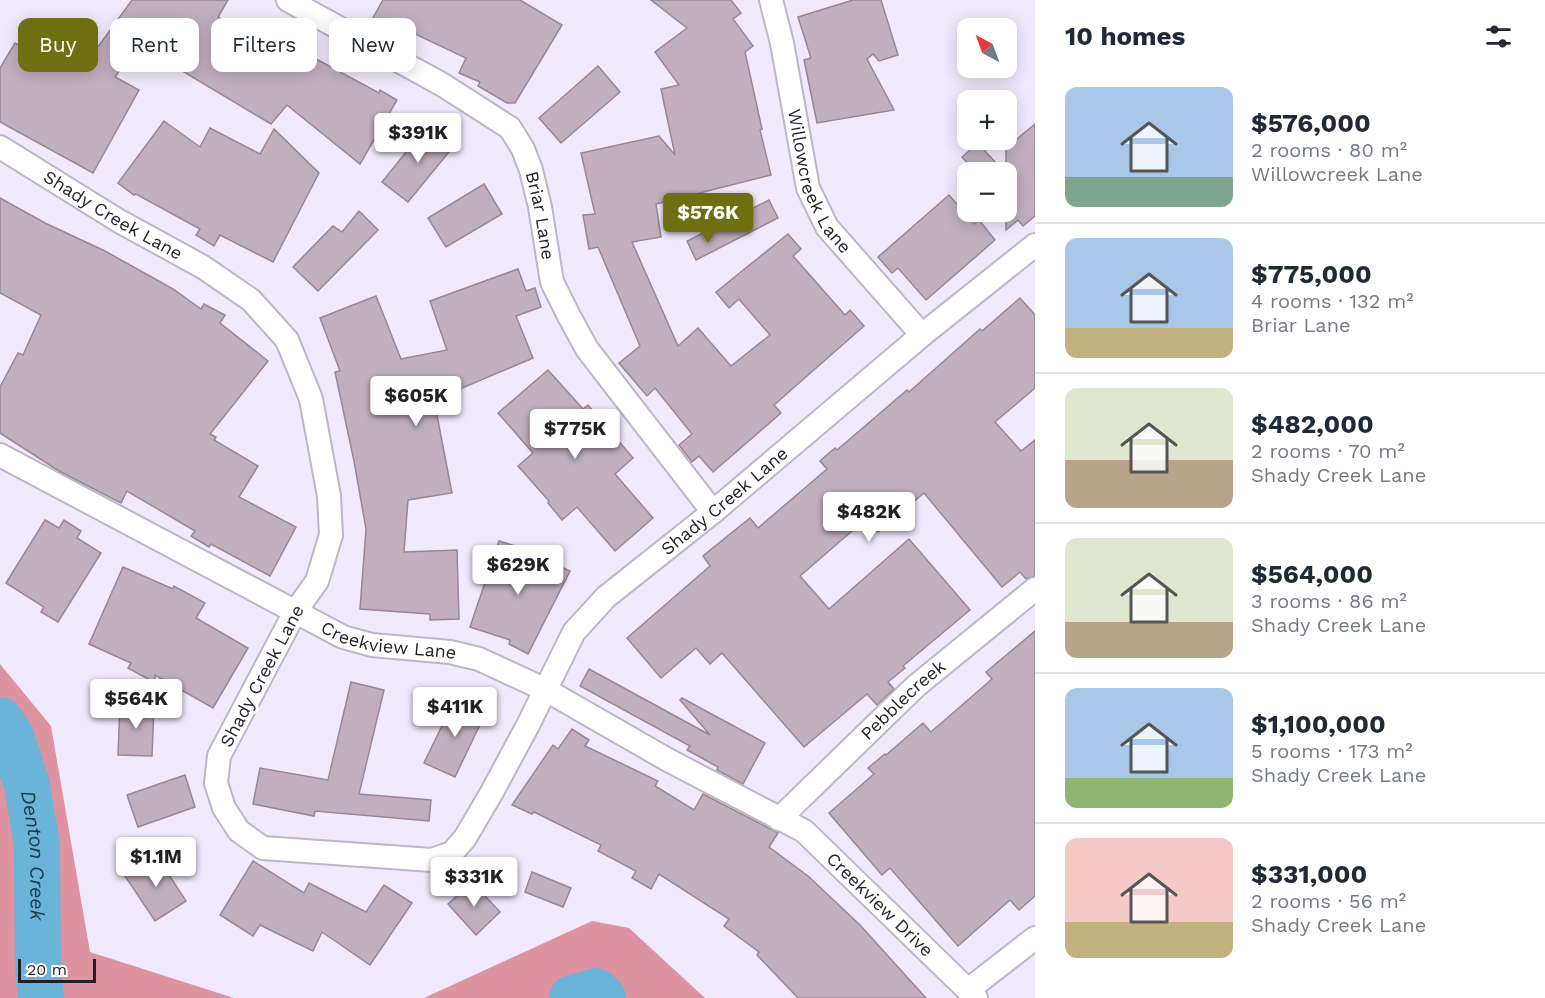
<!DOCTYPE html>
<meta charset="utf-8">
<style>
body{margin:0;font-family:"Work Sans",sans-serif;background:#f2f2f3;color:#1f2937;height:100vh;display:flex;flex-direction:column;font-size:22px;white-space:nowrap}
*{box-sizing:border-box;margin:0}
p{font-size:20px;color:#747a83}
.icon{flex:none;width:33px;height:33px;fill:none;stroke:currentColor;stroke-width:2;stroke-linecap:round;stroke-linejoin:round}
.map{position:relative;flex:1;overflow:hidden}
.details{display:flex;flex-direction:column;background:#fff;width:510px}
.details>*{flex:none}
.banner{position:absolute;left:18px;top:18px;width:570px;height:54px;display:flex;gap:12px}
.needle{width:39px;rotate:319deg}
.buttons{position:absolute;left:957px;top:18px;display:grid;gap:12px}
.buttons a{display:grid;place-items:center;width:60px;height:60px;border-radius:12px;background:#fff;box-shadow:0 3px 15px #0003;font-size:30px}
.scale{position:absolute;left:18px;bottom:15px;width:78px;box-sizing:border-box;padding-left:6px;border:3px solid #221f26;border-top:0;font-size:16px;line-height:21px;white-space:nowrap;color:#221f26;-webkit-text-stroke:4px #fff;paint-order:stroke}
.price{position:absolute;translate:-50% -51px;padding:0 14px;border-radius:6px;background:#fff;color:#222;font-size:20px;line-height:39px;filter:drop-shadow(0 2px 3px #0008)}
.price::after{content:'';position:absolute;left:50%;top:36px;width:18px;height:14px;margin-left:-9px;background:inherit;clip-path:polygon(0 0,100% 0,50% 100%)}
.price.on{background:#6e6f11;color:#fff}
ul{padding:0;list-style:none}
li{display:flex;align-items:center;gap:18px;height:150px;padding:0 30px}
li+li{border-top:2px solid #e0e1e3}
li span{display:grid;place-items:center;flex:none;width:168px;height:120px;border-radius:12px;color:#555}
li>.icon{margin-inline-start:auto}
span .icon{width:72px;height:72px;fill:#fffc;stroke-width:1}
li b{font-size:26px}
h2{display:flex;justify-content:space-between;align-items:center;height:72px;padding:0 30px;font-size:26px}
.chip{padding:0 21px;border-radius:12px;background:#fff;box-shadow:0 3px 15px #0003;font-size:21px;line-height:54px}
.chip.on{background:#6e6f11;color:#fff}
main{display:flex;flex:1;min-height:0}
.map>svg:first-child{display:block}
</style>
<main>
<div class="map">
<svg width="1035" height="998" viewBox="0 0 1035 998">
<rect width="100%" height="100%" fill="#f1eafe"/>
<g fill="#de93a0">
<path d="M0,664L51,726L90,952L234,998H0Z"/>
<path d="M592,921L629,928L705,998H424Z"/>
</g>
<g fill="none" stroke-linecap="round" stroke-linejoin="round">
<g stroke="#6ab3d9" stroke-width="46">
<path id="s1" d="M0,720L10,734L27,785L37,845L38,968L41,998"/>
<path d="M572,998L596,991L603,998"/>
</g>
</g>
<g fill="#c1afbd" stroke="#978693" stroke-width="1.5">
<path d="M132,0H228L218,17L290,58L296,48L379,93L380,90L397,100L360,164L287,105L271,124L139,45L115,77L139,90L93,173L0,122V68L15,43L63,70L72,54L87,62Z"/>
<path d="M383,0H520L562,25L515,103H507L478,86L480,82L459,73L466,58L392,23L387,32L370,23Z"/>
<path d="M651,0H731L741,13L733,19L753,46L745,52L762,129L760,130L771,175L656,204L661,237L632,242L678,346L698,328L731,366L770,335L739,299L729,308L716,292L788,234L801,249L793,256L845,315L850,310L864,326L774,405L781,413L713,472L699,456L692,462L679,445L692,434L655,388L647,396L619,363L640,346L598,247L589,249L583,215L595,214L581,153L659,136L675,155L661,89L679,85L655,52L687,28Z"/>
<path d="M853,0H881L898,55L879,61L873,54L867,59L894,110L817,123L804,60L811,58L798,17Z"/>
<path d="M598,66L620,92L561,143L539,118Z"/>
<path d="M164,121L200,147L210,128L260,154L274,129L319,173L273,262L220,235L214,246L196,235L200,229L136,194L134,195L118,183Z"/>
<path d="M1035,124V216L1023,226L1018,220L1006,230V148Z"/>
<path d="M427,126L453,147L408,202L382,182Z"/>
<path d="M978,143L1004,172H976L962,157Z"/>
<path d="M484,184L502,214L446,247L428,218Z"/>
<path d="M949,195L974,224L979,220L995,240L926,300L898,268L892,273L878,257Z"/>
<path d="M0,198L45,223L105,251L173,289L201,309L204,304L225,315L220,323L268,361L210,434L216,437L214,440L258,466L239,497L296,527L270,576L211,544L209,547L191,536L195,531L127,491L121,503L59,471L0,433V387L18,353L23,355L41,315L0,293Z"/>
<path d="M769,200L778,218L696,260L687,241Z"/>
<path d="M359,211L378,230L318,291L293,267L333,226L342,232Z"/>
<path d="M518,269L526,291L535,288L541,307L516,316L533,358L434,400L452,493L408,500L404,552L457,550L459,619L430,620V614L360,609L366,529L354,461L335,372L340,371L320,318L376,296L401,359L447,350L430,301Z"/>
<path d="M1020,298L1035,315V388L995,422L1021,451L1035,440V576L1026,579L1020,572L1002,587L924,493L878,532L867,518L800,576L829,609L909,539L970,610L903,666L905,668L888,682L894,689L877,705L867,694L804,747L722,653L710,664L696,648L661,678L627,638L710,566L703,556L750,518L758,528L827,469L820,461L835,448L837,450L907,390L909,392L980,329L982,331Z"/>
<path d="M548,370L583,409L588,405L633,458L615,474L653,518L615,551L577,507L562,520L548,503L549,501L518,466L533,453L498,413Z"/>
<path d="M45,520L59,528L64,520L81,531L77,538L101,553L58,622L41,612L44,607L6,583Z"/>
<path d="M499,541L525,549L570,571L528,654L509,644L510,640L470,627Z"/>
<path d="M123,567L173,589L174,586L205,603L196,618L248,648L213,708L155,675V683L128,668L131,663L89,644Z"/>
<path d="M1035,631V896L1019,910L1010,900L958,946L890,868L882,875L829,813L874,774L868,768L885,754L886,755L923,723L931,732L992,679L986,672Z"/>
<path d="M589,669L710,735L680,700L682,698L765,743L743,784L717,770L718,767L687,750L690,746L580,686Z"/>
<path d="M351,682L384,690L359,794L431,800L429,821L315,811L314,816L253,804L260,768L328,780Z"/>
<path d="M455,699L485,714L455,777L424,763Z"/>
<path d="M120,703L154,705L152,756L118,755Z"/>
<path d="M572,729L589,740L585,746L658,781L655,786L694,810L703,794L778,833L769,847L808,876L860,925L926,998H798L757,955L759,952L724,926L729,919L659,874L651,889L632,878L636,871L598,851L601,845L534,812L532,814L512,805L553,745L558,749Z"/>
<path d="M185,775L195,807L138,827L127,795Z"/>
<path d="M156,855L186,901L155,921L125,876Z"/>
<path d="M253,861L304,893L309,883L366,912L384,885L412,903L370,965L322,932L313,951L260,925L253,936L220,915Z"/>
<path d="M532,872L571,888L563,907L525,892Z"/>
<path d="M472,882L500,912L476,935L448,904Z"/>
</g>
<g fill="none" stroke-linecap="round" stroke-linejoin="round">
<g stroke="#bcb6c9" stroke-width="26">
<g id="minor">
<path id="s2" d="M288,0L443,85L510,128L523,149L531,170L540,207L552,282L569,316L587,349L713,512"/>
<path id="s3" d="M771,0L782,43L808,188L827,227L922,335"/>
<path id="s4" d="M0,147L119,221L203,267L251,300L287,340L311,399L329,496L331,535L317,581L295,612L219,756L216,783L224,808L239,831L263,848L432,860L452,853L465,838L492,792L528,725L574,632L606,597L713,512L922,335L1035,245"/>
<path id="s5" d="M0,455L343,637L372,645L450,652L479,659L546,690L668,760L804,831L976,998"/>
<path id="s6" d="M779,819L916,686L1035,589"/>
<path d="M968,990L1035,938"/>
</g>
</g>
<use href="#minor" stroke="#fff" stroke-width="22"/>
</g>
<g text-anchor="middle" stroke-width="6" stroke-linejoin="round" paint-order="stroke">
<g font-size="18" fill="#221f26" stroke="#fff">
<text dy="6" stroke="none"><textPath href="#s3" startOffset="189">Willowcreek Lane</textPath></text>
<text dy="6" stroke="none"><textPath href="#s4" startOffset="132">Shady Creek Lane</textPath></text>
<text dy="6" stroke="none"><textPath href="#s2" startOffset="350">Briar Lane</textPath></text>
<text dy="6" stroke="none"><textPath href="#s4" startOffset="1552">Shady Creek Lane</textPath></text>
<text dy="6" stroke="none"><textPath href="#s5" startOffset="434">Creekview Lane</textPath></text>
<text transform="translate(262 676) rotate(-62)" y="6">Shady Creek Lane</text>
<text dy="6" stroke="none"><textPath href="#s6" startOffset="172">Pebblecreek</textPath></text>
<text dy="6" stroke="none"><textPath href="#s5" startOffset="1000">Creekview Drive</textPath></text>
</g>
<g font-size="20" font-style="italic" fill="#1a3b4c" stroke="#fff">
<text dy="7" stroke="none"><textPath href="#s1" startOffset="142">Denton Creek</textPath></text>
</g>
</g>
</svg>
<div class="buttons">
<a><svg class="needle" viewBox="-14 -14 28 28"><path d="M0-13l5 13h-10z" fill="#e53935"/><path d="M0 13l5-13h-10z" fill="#747a83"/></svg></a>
<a>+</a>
<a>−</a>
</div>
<div class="scale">20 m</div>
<b class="price" style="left:418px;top:164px">$391K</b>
<b class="price on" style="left:708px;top:244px">$576K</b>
<b class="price" style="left:416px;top:427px">$605K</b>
<b class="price" style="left:575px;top:460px">$775K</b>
<b class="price" style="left:869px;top:543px">$482K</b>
<b class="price" style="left:518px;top:596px">$629K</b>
<b class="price" style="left:136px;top:730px">$564K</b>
<b class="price" style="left:455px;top:738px">$411K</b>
<b class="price" style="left:156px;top:888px">$1.1M</b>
<b class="price" style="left:474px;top:908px">$331K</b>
<div class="banner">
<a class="chip on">Buy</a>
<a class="chip">Rent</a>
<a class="chip">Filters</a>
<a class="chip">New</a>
</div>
</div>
<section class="details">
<h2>10 homes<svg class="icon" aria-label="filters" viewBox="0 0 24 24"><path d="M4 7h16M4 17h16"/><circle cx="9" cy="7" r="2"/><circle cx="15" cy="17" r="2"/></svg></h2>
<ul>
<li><span style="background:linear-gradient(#a9c7e8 75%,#7fa58c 0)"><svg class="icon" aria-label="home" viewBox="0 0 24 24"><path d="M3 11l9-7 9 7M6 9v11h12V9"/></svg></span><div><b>$576,000</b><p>2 rooms · 80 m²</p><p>Willowcreek Lane</p></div></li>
<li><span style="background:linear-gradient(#a9c7e8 75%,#c2b280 0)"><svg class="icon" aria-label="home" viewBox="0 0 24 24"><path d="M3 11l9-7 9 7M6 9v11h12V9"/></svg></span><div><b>$775,000</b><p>4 rooms · 132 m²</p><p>Briar Lane</p></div></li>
<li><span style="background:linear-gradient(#dfe7d0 60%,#b9a48a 0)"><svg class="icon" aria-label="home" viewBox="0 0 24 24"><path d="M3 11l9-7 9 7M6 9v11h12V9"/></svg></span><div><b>$482,000</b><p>2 rooms · 70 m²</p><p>Shady Creek Lane</p></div></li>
<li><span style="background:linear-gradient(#dfe7d0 70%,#b9a48a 0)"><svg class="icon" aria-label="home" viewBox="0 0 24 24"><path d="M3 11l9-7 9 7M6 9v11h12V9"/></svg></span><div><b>$564,000</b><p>3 rooms · 86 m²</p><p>Shady Creek Lane</p></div></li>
<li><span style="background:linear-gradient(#a9c7e8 75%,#8fb573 0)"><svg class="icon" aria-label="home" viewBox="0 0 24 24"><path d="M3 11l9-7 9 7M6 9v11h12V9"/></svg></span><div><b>$1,100,000</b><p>5 rooms · 173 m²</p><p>Shady Creek Lane</p></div></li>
<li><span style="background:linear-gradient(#f6c9c9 70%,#c2b280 0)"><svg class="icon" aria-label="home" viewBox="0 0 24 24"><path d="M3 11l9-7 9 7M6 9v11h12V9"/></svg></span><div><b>$331,000</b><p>2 rooms · 56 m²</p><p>Shady Creek Lane</p></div></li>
</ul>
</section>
</main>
